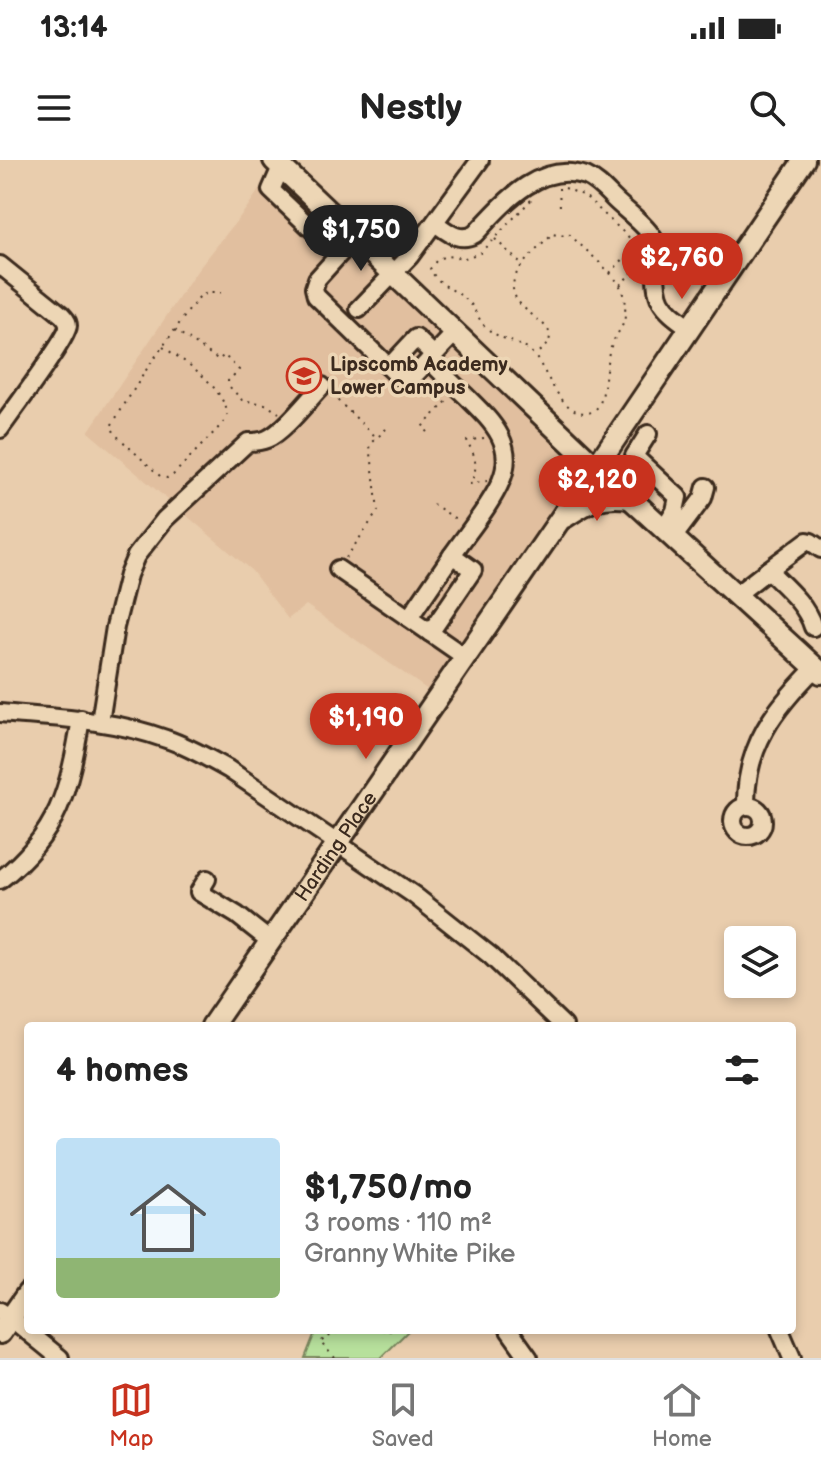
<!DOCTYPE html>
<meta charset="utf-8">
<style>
body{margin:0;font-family:"Balsamiq Sans",sans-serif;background:#f6f6f6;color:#222;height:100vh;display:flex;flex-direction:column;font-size:30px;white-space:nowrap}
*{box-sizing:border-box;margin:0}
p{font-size:26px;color:#767676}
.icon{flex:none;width:44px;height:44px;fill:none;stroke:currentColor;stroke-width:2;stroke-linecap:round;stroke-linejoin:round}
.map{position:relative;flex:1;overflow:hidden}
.drawer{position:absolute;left:24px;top:862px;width:772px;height:312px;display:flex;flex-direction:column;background:#fff;border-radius:8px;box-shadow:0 4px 12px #0003}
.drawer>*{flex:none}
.buttons{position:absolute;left:724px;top:766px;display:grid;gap:16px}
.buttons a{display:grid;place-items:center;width:72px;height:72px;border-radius:8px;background:#fff;box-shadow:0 4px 12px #0003;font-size:40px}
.price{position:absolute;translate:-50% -68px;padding:0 18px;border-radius:28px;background:#c8321e;color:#fff;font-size:26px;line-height:52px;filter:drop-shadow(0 2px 4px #0008)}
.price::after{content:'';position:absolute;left:50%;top:48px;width:24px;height:18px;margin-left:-12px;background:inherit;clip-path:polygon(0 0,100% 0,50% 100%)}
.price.selected{background:#222;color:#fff}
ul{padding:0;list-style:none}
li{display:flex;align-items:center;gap:24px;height:200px;padding:0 32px}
li span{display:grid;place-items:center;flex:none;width:224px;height:160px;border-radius:8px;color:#555}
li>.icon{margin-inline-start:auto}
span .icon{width:96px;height:96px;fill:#fffc;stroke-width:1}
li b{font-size:34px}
h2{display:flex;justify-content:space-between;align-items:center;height:96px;padding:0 32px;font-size:34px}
.status{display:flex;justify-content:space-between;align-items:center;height:56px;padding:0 40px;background:#fff;direction:ltr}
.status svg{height:22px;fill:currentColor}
header{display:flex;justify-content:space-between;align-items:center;height:104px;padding:0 32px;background:#fff;font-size:36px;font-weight:600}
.dock{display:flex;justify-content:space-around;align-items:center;height:112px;border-top:2px solid #e0e0e0;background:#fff;font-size:22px;color:#767676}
.dock a{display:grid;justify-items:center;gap:4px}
.dock .selected{color:#c8321e}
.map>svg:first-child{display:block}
</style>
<div class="status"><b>13:14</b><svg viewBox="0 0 49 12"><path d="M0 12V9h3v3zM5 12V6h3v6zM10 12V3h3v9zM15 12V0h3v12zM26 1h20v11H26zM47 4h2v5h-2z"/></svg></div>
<header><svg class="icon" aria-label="menu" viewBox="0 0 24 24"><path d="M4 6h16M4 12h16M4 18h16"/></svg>Nestly<svg class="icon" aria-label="search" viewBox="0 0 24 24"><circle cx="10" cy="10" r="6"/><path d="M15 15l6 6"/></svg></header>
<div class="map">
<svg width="821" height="1198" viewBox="0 0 821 1198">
<rect width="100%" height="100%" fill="#e9cdad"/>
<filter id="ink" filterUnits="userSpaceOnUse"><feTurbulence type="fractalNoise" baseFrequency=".0125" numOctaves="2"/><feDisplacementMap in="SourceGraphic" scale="16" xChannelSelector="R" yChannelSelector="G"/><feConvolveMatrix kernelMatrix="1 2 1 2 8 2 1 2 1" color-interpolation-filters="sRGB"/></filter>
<g filter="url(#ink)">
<path fill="#e1bf9f" d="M271,12L569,299L572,314L564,330L428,530L306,445L288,459L252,411L88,272L197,111L246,49Z"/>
<path fill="#b7e09c" stroke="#79855d" stroke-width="2" d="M316,1170H409L381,1198H305Z"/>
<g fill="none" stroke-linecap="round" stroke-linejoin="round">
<g stroke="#3b2a1e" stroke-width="22">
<g id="minor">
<path d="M281,7L271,30L338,94"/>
<path d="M435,63C448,72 459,83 475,74C502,45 539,0 586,16C597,21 605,30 614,39C625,50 646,65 653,78C657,86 656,94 656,102C655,141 659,146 690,168"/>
<path d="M355,77L317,119L314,128L316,136L389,207L416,178L434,195"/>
<path d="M0,105L62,155C65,159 68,160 68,166C69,176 10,255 0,269"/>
<path d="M359,149L410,96L480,0"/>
<path d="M429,200C441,212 453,224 465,235C490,260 517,283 501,321C491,345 467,373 452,395"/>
<path d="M389,207L399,217L407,221L411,219L455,173"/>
<path d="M648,274L634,296L678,337L675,351L664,369"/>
<path d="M673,378L703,338L706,327"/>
<path d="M338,409L465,497"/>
<path d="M768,410L807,381L811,382L821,389"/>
<path d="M736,435L768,410C785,427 806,444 813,467"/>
<path d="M409,458L452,395L473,410L430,473"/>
<path d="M0,553C56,558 112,559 166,579C188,586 208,598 228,609L414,735L491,796L564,866"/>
<path d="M100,562L115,467L128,415L136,396L165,359L248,282C254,282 260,282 267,279C284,272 308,240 322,226"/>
<path d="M746,646C745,586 775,548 815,508"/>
<circle cx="748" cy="661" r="15"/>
<path d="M207,719L199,732L237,755L270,781"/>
<path d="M0,720C59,674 69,629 81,559"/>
<path d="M0,1151L11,1158L60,1198"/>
<path d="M509,1170L529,1198"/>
<path d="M780,1170L792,1198"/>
</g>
</g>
<g stroke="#3b2a1e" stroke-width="26">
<g id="major">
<path d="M274,0L596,307L821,513"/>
<path d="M565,357C589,341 601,334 630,338"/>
<path id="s1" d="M212,866L596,307L804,0"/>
<path d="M0,1173L28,1133"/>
</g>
</g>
<g stroke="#3b2a1e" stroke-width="2" stroke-dasharray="2 6" stroke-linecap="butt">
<path d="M559,28L560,47"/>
<path d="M565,28L585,36L637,85L642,92"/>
<path d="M531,40L480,93L465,98L445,96L436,101L430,109C438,125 454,129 467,140C476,148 478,161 488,169C500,180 518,181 531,192C547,207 558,253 586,253C593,253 597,249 600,243C607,224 604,202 612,184C616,174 624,167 625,156C626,147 624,134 620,126C615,115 580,85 569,74L560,76L553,74C542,85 521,102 515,117C499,157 584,163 534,195"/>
<path d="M495,79L522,105"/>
<path d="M610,113L636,86"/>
<path d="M620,125L638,106L642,99"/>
<path d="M175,170L219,200L224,195L239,210L228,221V225L242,240L265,244L279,253"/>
<path d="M163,187C190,205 217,221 228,253L224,262L173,315L167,318L160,316L115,274L111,266L148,207L192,146L201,136L207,133H221"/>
<path d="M332,235L376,277"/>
<path d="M427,272L422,267L450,238"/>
<path d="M484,278L466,281C476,294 479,308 470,324L487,321"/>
<path d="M433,344L459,361"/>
<path d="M346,398L378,351L370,285L387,268"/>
<path d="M382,1170L390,1171L388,1170"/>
<path d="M335,1198L320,1182L333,1174L350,1170"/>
</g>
<use href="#minor" stroke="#edd6b5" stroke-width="16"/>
<use href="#major" stroke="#edd6b5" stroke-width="20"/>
</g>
</g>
<defs>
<g id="school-ring" transform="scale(1.8)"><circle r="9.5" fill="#edd6b5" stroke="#c8321e" stroke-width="1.5"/><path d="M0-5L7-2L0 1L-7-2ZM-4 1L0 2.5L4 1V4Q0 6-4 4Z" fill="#c8321e"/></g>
</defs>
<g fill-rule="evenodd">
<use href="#school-ring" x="304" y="216"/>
</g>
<g text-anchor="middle" stroke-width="7" stroke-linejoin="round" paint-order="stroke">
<g font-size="20" font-weight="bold" fill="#3b2a1e" stroke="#edd6b5" text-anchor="start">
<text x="330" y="211">Lipscomb Academy<tspan x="330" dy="23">Lower Campus</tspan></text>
</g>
<g font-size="20" fill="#3b2a1e" stroke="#edd6b5">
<text dy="7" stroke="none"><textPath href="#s1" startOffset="218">Harding Place</textPath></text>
</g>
</g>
</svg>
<div class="buttons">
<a><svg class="icon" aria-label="layers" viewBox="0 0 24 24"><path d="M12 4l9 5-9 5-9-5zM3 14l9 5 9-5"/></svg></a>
</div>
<b class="price selected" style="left:361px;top:113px">$1,750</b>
<b class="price" style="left:682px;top:141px">$2,760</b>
<b class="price" style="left:597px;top:363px">$2,120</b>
<b class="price" style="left:366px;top:601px">$1,190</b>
<section class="drawer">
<h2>4 homes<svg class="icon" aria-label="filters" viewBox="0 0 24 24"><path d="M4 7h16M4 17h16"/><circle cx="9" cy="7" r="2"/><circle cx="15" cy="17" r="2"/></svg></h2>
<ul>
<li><span style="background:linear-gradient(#bfe0f5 75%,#8fb573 0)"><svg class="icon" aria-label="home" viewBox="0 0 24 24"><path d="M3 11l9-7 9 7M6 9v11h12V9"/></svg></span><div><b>$1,750/mo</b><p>3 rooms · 110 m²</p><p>Granny White Pike</p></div></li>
</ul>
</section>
</div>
<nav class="dock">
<a class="selected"><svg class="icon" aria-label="map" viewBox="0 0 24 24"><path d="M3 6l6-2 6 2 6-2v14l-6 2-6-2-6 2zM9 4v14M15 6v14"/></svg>Map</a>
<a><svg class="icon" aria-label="saved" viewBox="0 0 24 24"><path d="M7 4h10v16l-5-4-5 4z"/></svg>Saved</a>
<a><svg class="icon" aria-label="home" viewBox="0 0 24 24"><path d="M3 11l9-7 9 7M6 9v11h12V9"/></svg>Home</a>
</nav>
